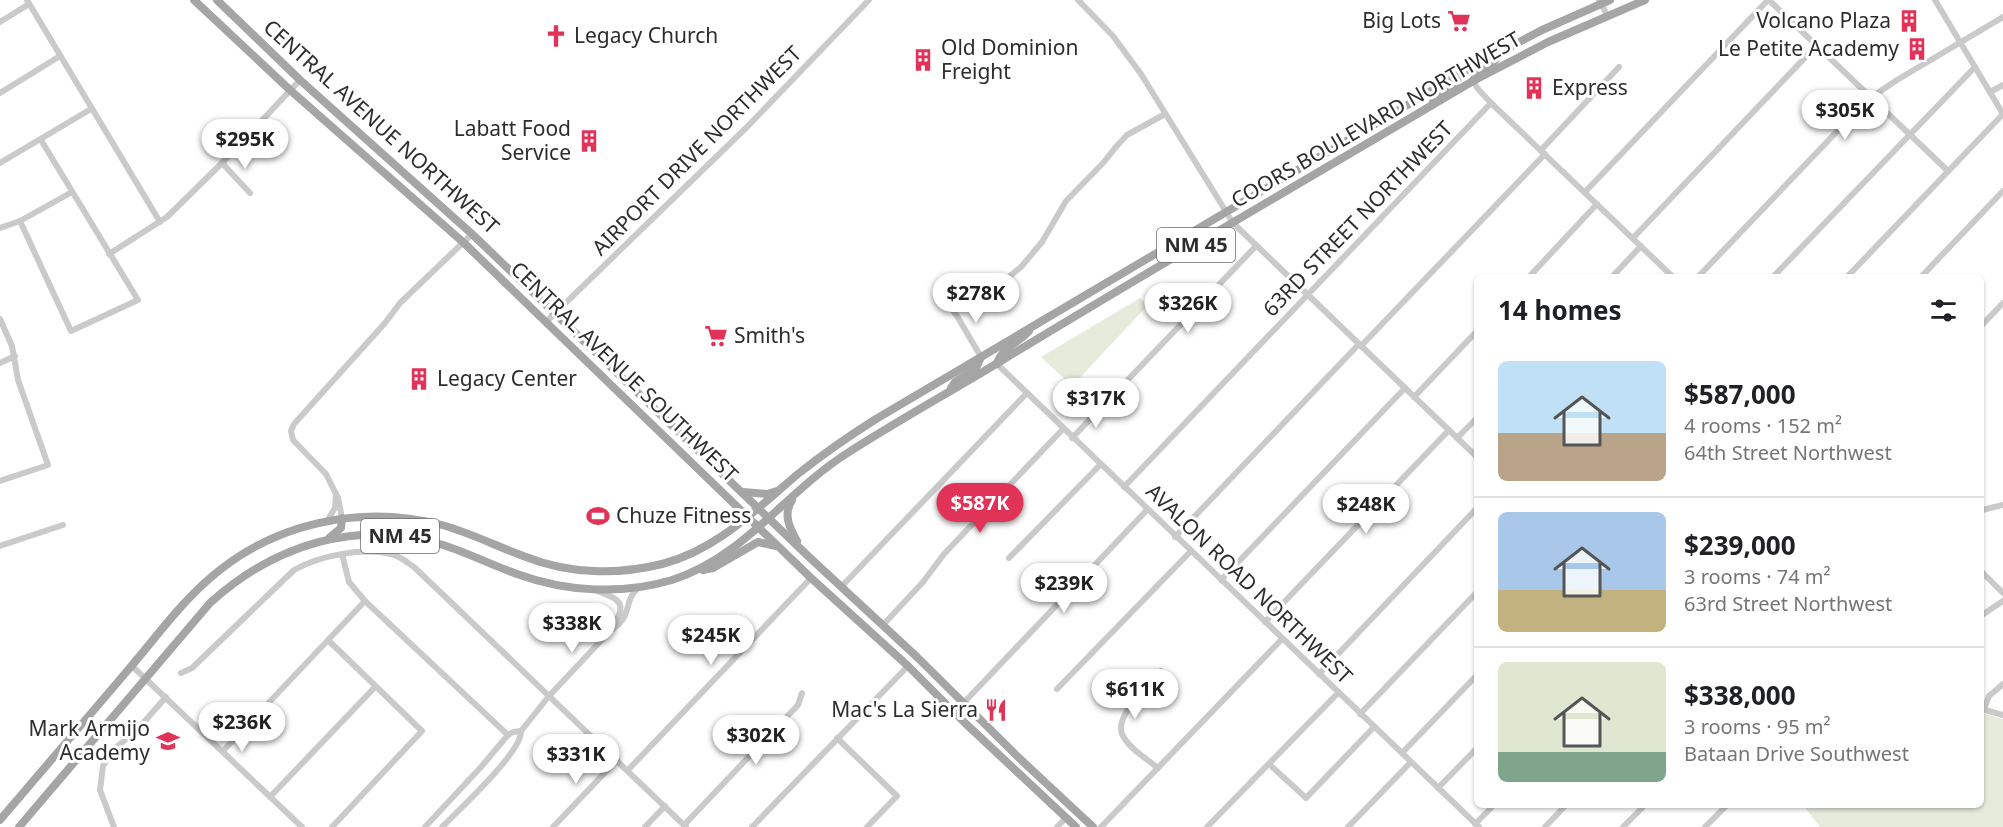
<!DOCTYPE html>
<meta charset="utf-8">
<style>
body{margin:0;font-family:"Noto Sans",sans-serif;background:#f2f2f2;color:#202124;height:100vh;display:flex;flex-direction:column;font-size:22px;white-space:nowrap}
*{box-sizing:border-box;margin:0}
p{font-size:20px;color:#757577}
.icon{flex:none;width:33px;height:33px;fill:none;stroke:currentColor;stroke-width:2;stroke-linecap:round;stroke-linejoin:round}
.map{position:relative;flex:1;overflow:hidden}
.sheet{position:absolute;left:1474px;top:274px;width:510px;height:534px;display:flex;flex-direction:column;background:#fff;border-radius:9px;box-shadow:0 2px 4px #0004}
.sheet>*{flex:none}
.price{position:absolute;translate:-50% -51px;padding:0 14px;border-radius:21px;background:#fff;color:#222;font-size:20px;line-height:39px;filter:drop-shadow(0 2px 3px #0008)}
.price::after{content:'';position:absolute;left:50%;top:36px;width:18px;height:14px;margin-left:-9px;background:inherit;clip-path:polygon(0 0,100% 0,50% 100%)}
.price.current{background:#e13258;color:#fff}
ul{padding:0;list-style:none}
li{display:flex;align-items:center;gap:18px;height:150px;padding:0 24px}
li+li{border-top:2px solid #e0e0e0}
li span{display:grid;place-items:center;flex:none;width:168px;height:120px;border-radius:9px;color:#555}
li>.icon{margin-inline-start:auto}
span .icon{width:72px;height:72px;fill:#fffc;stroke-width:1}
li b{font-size:26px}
h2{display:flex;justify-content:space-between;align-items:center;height:72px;padding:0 24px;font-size:26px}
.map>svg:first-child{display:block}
</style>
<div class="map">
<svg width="2003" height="827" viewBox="0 0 2003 827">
<rect width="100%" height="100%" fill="#fff"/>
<g fill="#e6ebdb">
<path d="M1140,298L1148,305L1072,386L1041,357Z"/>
<path d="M1982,713L2003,719V827H1820L1804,806H1982Z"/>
</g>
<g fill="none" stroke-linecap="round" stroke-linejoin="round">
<g stroke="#cacaca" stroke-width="6">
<path d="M27,0L160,222"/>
<path d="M1078,0L1113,36L1141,74L1233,223L1478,458"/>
<path d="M1599,0L1607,15"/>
<path d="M1769,0L1948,171"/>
<path d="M1935,0L2003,114"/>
<path d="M0,22L29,4"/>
<path d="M1473,81L1478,89L1491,103L1674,278"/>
<path d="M1990,92L2003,85"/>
<path d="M0,93L60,56"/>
<path d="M1541,150L1619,67"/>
<path d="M0,163L91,109"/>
<path d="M222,163L250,193"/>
<path d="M1585,192L1768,0"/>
<path d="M20,221L71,331L138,300L41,140"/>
<path d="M0,228L20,221L72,192"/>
<path d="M1633,238L1817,45"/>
<path d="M109,254L167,217L222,163L300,80"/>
<path d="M1528,278L1597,204"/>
<path d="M1611,278L1641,246"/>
<path d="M1697,278L1867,100L1897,80L2003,17"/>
<path d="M1772,278L1975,67"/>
<path d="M1846,278L2003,114"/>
<path d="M1920,278L2003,191"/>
<path d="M0,319L12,346L18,380L48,465L0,481"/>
<path d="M546,322L747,127L869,0"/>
<path d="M1982,325L2003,303"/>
<path d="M1361,346L1545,154"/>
<path d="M981,357L957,316L949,305L1004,281L1021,267L1042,242L1066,201L1104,162L1115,148L1127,135L1165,114"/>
<path d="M0,363L15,356"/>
<path d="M997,364L1479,827"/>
<path d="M1414,397L1478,330"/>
<path d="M1072,438L1256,246"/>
<path d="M1457,438L1478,417"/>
<path d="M1124,487L1491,103"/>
<path d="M1982,510L2003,505"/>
<path d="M342,518L338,498L326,474L293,440L291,431L294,424L385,323L400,303L472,234"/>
<path d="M327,521L335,508L336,494"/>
<path d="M1175,537L1359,344"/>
<path d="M0,546L63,525"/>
<path d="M342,554L349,582L365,601L508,735"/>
<path d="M1009,558L1100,465"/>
<path d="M1982,572L2003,593"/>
<path d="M1221,580L1405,388"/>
<path d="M841,587L1026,394"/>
<path d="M595,590C606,595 626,598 619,615C617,620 614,623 613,629"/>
<path d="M1982,615L2003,601"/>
<path d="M1265,622L1449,430"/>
<path d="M883,625L923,582L944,554L1063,429"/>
<path d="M328,640L422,731L332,827"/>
<path d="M132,666L302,827"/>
<path d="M181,673L192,668L294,570C319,556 365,546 394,555C401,557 408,563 414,567L686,827"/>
<path d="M1319,674L1478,507"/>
<path d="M1057,689L1191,551"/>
<path d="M1982,709L2003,715"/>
<path d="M1984,709L1989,696L2003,684"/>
<path d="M954,713L1147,510"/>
<path d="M1360,714L1478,591"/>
<path d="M837,738L897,796L867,827"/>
<path d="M223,751L365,601"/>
<path d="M1402,753L1478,674"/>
<path d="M1269,764L1306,798L1374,727"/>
<path d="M1158,768C1147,759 1130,749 1123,736C1112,717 1149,685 1161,671"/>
<path d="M628,770L811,578"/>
<path d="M1438,788L1478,747"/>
<path d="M270,797L375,687"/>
<path d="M1475,824L1493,806"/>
<path d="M684,825L798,705L802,693"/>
<path d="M114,827L100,790L103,766L114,749L136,731L166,697"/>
<path d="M425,827L481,767L508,735L513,732L521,731"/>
<path d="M442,827C459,810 522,752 521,731L549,696L612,629C633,617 623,601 638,588"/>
<path d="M553,827L617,760"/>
<path d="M645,827L665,806"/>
<path d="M752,827L908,666"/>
<path d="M1057,827L1066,818"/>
<path d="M1101,827L1282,639"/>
<path d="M1207,827L1338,693"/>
<path d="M1348,827L1411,762"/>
<path d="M1545,827L1565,806"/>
<path d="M1623,827L1644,806"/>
<path d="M1705,827L1726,806"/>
</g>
<g stroke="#a5a5a5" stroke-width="8">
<path d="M194,0L290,90L464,243L811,578L908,666L965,723L1076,827"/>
<path d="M217,0L300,80L472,234L808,556L917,657L1018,757L1093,827"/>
<path d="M1473,81C1479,66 1496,66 1501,51"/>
<path d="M1432,105L1435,97L1454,84L1462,73"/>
<path d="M997,364C1001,348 1019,343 1029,331"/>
<path d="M951,388L955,382L976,368L981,357"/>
<path d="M743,492L767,494L777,491"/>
<path d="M792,500C783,514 789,527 797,541"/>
<path d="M330,537L341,528L342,518"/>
<path d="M703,570L713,568L758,542L776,546"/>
<path d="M0,820C43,770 85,720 128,670C154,640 178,606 209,579C272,523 360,504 442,525C471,533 498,547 526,557C569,574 618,575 662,564C717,550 756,509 798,474C823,454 849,436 876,419L1463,72L1542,30L1610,0"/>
<path d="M19,827L210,603C274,545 357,518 443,545C468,553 492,565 517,574C566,592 622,595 672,580C744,557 785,493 846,454C897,421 950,392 1001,361C1157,266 1316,174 1473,81L1548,42L1645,0"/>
</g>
</g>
<defs>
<g id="supermarket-bare" transform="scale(1.8)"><path d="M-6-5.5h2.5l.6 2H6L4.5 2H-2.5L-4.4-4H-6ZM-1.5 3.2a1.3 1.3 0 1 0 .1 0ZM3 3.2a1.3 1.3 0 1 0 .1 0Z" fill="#e13258" stroke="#fff" stroke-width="2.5" paint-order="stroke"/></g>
<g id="building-bare" transform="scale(1.8)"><path d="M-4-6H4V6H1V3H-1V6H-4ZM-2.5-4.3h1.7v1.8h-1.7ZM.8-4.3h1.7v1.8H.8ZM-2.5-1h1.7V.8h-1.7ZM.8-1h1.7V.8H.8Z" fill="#e13258" stroke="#fff" stroke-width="2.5" paint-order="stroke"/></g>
<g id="church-bare" transform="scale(1.8)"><path d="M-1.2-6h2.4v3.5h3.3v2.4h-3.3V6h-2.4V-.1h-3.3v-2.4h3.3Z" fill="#e13258" stroke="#fff" stroke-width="2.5" paint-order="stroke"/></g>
<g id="stadium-bare" transform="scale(1.8)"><path d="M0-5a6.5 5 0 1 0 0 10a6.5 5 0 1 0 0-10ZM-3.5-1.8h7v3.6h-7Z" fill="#e13258" stroke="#fff" stroke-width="2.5" paint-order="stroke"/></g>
<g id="restaurant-bare" transform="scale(1.8)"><path d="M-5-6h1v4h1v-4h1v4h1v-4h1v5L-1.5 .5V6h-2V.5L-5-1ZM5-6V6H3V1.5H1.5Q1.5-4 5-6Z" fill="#e13258" stroke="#fff" stroke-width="2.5" paint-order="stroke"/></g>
<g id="school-bare" transform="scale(1.8)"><path d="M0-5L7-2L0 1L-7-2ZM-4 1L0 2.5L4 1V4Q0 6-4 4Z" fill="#e13258" stroke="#fff" stroke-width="2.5" paint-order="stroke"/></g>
</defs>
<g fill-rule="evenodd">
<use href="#supermarket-bare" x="1459" y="21"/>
<use href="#building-bare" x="1909" y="21"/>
<use href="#church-bare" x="556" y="36"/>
<use href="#building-bare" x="1917" y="49"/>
<use href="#building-bare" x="923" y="60"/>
<use href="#building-bare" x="1534" y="88"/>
<use href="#building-bare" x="589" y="141"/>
<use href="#supermarket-bare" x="716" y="336"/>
<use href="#building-bare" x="419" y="379"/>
<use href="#stadium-bare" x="598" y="516"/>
<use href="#restaurant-bare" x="996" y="710"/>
<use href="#school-bare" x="168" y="741"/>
</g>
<g text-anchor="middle" stroke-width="6" stroke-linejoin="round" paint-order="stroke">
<g fill="#fff" stroke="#6c6c6c" stroke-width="1.5">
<rect x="1157" y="228" width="78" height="34" rx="4.5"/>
<rect x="361" y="519" width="78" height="34" rx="4.5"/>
</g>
<g font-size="20" font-weight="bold" fill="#2d2d2d">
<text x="1196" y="252">NM 45</text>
<text x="400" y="543">NM 45</text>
</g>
<g font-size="21" fill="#2d2d2d" stroke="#fff" text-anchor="end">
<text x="1441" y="28">Big Lots</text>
<text x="1891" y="28">Volcano Plaza</text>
<text x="574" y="43" text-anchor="start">Legacy Church</text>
<text x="941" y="55" text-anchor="start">Old Dominion<tspan x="941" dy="24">Freight</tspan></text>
<text x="1899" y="56">Le Petite Academy</text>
<text x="1552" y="95" text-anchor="start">Express</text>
<text x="571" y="136">Labatt Food<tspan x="571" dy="24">Service</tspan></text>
<text x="734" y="343" text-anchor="start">Smith's</text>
<text x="437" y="386" text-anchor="start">Legacy Center</text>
<text x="616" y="523" text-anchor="start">Chuze Fitness</text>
<text x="978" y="717">Mac's La Sierra</text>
<text x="150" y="736">Mark Armijo<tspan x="150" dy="24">Academy</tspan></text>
</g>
<g font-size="21" fill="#2d2d2d" stroke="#fff">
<text transform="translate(1376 120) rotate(-30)" y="7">COORS BOULEVARD NORTHWEST</text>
<text transform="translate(381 127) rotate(42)" y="7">CENTRAL AVENUE NORTHWEST</text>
<text transform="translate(697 151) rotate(-45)" y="7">AIRPORT DRIVE NORTHWEST</text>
<text transform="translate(1358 219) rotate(-46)" y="7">63RD STREET NORTHWEST</text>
<text transform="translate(624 372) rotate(44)" y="7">CENTRAL AVENUE SOUTHWEST</text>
<text transform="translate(1249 584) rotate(44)" y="7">AVALON ROAD NORTHWEST</text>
</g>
</g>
</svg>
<b class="price" style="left:1845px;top:141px">$305K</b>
<b class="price" style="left:245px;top:170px">$295K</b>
<b class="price" style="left:976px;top:324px">$278K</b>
<b class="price" style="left:1188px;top:334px">$326K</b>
<b class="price" style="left:1096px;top:429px">$317K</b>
<b class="price current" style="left:980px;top:534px">$587K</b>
<b class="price" style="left:1366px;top:535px">$248K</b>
<b class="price" style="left:1064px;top:614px">$239K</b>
<b class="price" style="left:572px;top:654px">$338K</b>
<b class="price" style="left:711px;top:666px">$245K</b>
<b class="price" style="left:1135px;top:720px">$611K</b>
<b class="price" style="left:242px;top:753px">$236K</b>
<b class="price" style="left:756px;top:766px">$302K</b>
<b class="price" style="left:576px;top:785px">$331K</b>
<section class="sheet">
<h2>14 homes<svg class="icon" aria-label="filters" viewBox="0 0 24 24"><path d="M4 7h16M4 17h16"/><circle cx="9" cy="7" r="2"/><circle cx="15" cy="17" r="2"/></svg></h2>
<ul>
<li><span style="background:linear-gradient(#bfe0f5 60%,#b9a48a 0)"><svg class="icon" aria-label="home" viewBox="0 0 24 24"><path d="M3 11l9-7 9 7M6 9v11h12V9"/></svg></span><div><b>$587,000</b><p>4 rooms · 152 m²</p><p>64th Street Northwest</p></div></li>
<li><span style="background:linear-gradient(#a9c7e8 65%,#c2b280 0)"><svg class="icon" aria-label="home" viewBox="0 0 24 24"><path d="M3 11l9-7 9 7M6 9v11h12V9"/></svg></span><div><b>$239,000</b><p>3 rooms · 74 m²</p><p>63rd Street Northwest</p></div></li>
<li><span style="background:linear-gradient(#dfe7d0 75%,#7fa58c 0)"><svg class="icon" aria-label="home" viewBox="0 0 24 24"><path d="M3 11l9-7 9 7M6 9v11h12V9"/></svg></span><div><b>$338,000</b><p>3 rooms · 95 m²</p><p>Bataan Drive Southwest</p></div></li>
</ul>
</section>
</div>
